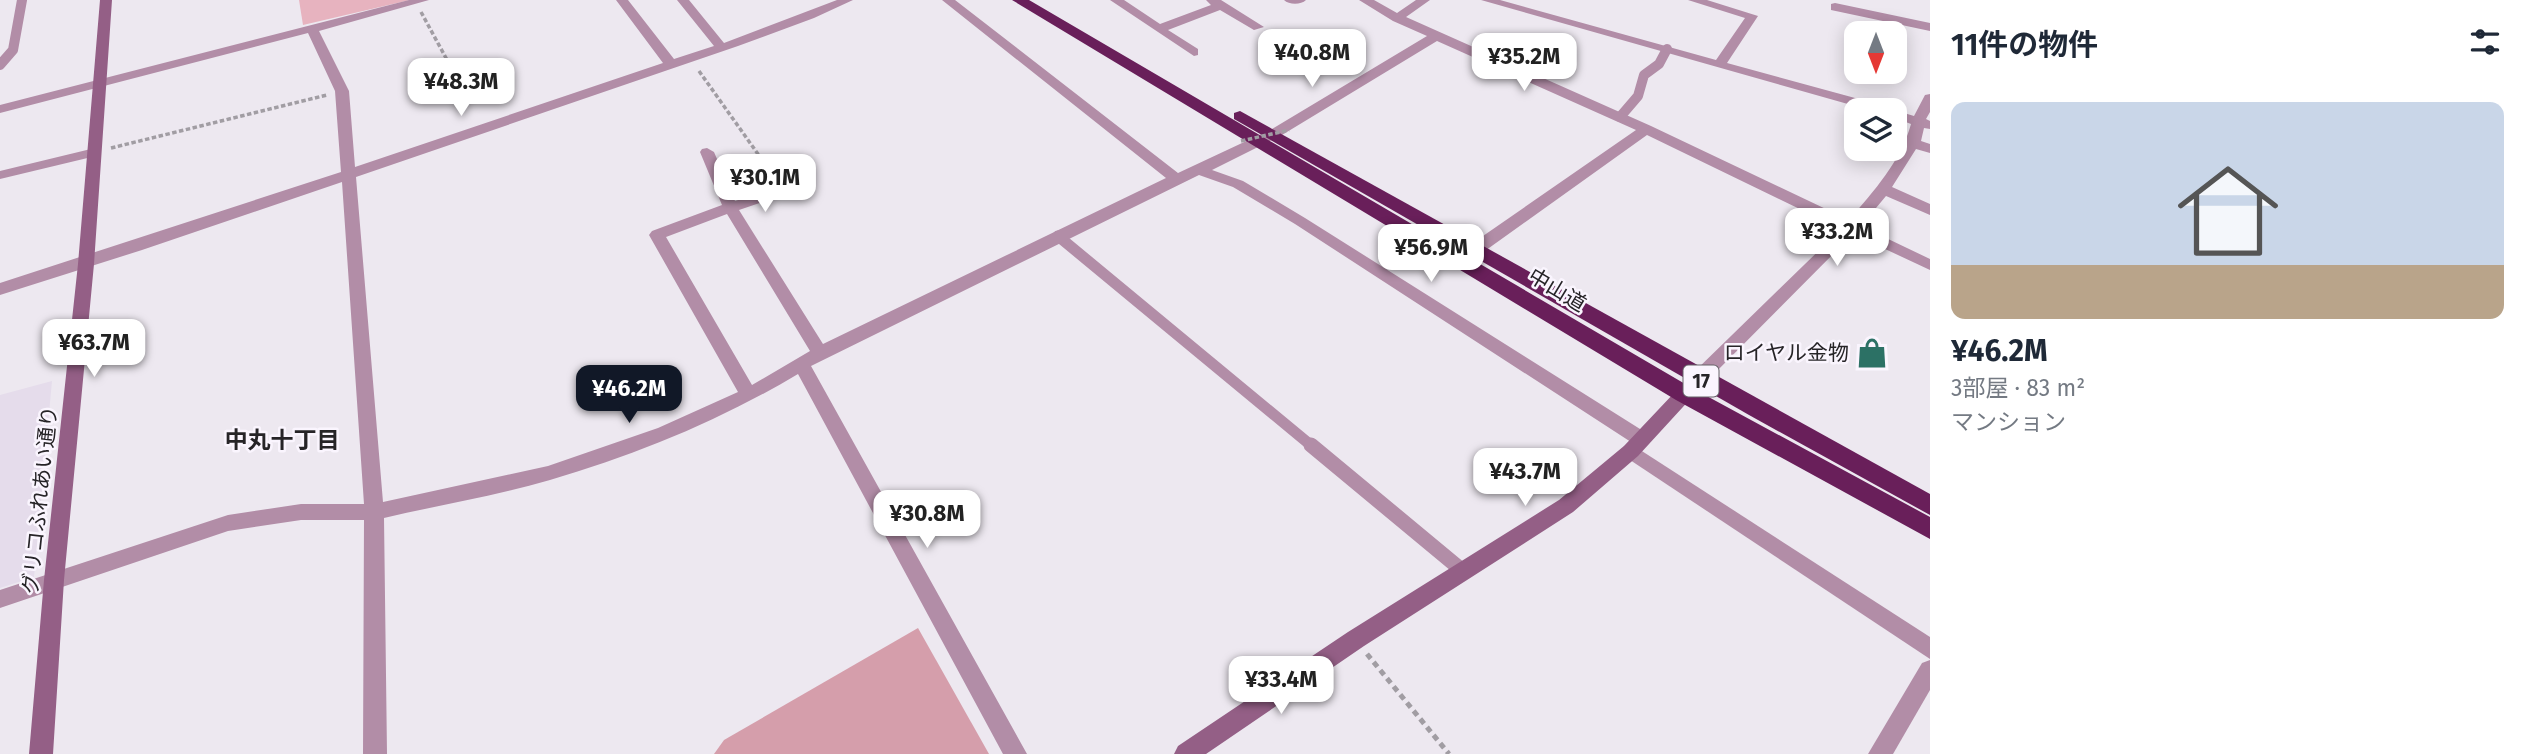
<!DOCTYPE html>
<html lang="ja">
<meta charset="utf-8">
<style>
body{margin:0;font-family:"Fira Sans","Noto Sans JP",sans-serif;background:#f6f6f7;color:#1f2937;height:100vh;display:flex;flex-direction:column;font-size:26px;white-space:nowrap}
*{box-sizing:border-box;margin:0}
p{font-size:23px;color:#747a83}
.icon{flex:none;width:38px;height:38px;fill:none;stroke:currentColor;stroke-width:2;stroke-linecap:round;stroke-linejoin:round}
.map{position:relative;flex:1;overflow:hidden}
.drawer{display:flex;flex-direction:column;background:#fff;width:595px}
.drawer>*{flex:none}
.needle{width:46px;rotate:180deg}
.buttons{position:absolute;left:1844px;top:21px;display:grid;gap:14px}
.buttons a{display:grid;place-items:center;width:63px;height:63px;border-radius:14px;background:#fff;box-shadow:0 4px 18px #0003;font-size:35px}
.price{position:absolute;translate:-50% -60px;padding:0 16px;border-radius:14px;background:#fff;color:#222;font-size:23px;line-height:46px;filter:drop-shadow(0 2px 4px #0008)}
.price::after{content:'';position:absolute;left:50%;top:42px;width:21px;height:16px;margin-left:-10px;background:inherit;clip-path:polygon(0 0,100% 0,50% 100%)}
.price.active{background:#111827;color:#fff}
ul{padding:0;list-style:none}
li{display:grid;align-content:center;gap:14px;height:371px;padding:0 21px}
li+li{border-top:2px solid #e0e1e3}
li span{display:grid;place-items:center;height:217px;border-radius:14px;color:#555}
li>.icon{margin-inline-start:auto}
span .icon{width:126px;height:126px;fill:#fffc;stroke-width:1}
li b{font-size:30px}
h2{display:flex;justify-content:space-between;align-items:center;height:84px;padding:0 21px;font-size:30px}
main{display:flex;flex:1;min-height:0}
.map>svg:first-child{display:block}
</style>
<main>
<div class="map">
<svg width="1930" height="754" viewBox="0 0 1930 754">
<rect width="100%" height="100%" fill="#ede8f0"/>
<path fill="#e5dceb" d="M52,381L34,577L0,588V395Z"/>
<path fill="#e7b3bf" d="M299,0H410L303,25Z"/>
<path fill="#d59eab" d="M918,628L989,754H714L724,740Z"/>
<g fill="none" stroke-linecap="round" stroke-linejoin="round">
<g stroke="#a19da3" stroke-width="3.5" stroke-dasharray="4.5 2.5" stroke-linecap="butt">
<path d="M421,12L452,69"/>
<path d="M699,71L775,178"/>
<path d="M111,148L327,95"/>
</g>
<path stroke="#a19da3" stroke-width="5" stroke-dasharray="6 4.5" stroke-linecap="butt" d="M1367,654L1449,754"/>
<g stroke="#b28da7" stroke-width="10">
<path d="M0,65L13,50L22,0"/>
<path d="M1620,117L1638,96L1644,75L1659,64L1667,49"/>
</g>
<path stroke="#b28da7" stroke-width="11" d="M1058,236L1313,447"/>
<path stroke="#b28da7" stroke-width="15" d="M1311,445L1464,572"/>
<g fill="#b28da7" fill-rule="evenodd">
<path d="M409,0H429L319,31L349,91L355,167L663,63L616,0H628L674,59L714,46L677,0H689L724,43L837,0H853L814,18L738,46L356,177L383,502L548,466L658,428L738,392L649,235L652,231L722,205L700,152L702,149L707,148L714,152L735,201L784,185L791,190L789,193L739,210L823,344L1166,178L942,0H955L1178,173L1272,129L1427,36L1393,21L1359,0H1374L1397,13L1416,0H1430L1406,17L1651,126L1849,220C1874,191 1901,161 1911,124L1895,118L1894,110L1914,116L1925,95L1930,94V112L1926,119L1930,121V129L1924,128L1921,141L1930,144V153L1916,149L1892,187L1930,204V215L1886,196L1861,226L1930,259V270L1853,234L1704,384H1692L1689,379L1692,374L1841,229L1647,135L1482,253H1470L1468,249L1470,245L1636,130L1437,41L1282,135L1212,170L1243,181L1305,218L1648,434L1650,439L1648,444H1634L1295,224L1233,187L1199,175L811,366L1027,754H1003L798,374C721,420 636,455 550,480C496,496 439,505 384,518L387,754H363L364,520H301L228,531L0,608V590L228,515L301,504H364L342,182L142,250L0,295V283L341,172L335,91L308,33L0,113V105ZM727,214L810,351L752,385L666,237Z"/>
<path d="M1110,0H1124L1160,24L1211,5L1206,0H1221L1264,27L1254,30L1220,10L1168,30L1198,49V55L1194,56Z"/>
<path d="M1284,0H1306C1301,5 1289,5 1284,0Z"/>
<path d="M1481,0H1500L1716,60L1745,18L1688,0H1707L1758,16L1727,63L1888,107L1890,110H1869Z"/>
<path d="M1835,3L1930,23V31L1831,10V4Z"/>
<path d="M95,148L100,149V155L0,179V171Z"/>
<path d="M1631,444L1930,637V659L1624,456L1622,451L1624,446Z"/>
<path d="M1930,660V690L1893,754H1868L1922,663Z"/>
</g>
<g fill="#945f86" fill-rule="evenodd">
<path d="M100,0H112L94,264L64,580L53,754H29L44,580L78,264Z"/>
<path d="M1698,372L1707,379L1704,384L1638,456L1573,512L1364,646L1206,754H1174L1178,746L1348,632L1559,500L1624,446L1692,374Z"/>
</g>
<g fill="#691f5a" fill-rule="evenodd">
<path d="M1012,0H1029L1692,388L1930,517V539L1676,400Z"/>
<path d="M1240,111L1930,494V515L1749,415L1234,119V113Z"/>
</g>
<path stroke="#a19da3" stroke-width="3.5" stroke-dasharray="4.5 2.5" stroke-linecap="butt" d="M1241,141L1289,130"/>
</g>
<defs>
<g id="shop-bare" transform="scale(2.415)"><path d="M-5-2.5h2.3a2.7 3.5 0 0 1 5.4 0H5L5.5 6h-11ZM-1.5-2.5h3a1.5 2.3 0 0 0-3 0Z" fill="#2c7165" stroke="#faf5fe" stroke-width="2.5" paint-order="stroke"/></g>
</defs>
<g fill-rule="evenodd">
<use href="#shop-bare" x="1872" y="353"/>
</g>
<g text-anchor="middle" stroke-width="5" stroke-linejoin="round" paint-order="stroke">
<rect fill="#faf5fe" stroke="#666368" stroke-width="2" x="1683.5" y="365.5" width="35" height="31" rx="5"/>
<g font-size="19" font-weight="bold" fill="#262427">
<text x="1701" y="388">17</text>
</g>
<g font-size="21" fill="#262427" stroke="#faf5fe">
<text transform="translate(1557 290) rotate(31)" y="7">中山道</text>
<text transform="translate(40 500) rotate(-84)" y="7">グリコふれあい通り</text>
</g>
<g font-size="21" fill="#262427" stroke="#faf5fe" text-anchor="end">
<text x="1849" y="360">ロイヤル金物</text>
</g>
<g font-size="23" font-weight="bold" fill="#262427" stroke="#faf5fe">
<text x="282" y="448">中丸十丁目</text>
</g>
</g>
</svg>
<div class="buttons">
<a><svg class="needle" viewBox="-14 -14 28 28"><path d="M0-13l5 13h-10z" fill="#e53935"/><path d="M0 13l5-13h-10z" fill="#747a83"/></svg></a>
<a><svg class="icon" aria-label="layers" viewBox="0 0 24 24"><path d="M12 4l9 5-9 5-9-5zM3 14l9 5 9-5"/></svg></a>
</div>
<b class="price" style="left:1312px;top:89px">¥40.8M</b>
<b class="price" style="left:1524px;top:93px">¥35.2M</b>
<b class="price" style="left:461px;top:118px">¥48.3M</b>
<b class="price" style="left:765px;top:214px">¥30.1M</b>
<b class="price" style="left:1837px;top:268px">¥33.2M</b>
<b class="price" style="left:1431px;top:284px">¥56.9M</b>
<b class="price" style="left:94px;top:379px">¥63.7M</b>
<b class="price active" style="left:629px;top:425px">¥46.2M</b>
<b class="price" style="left:1525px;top:508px">¥43.7M</b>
<b class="price" style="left:927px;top:550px">¥30.8M</b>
<b class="price" style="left:1281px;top:716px">¥33.4M</b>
</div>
<section class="drawer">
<h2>11件の物件<svg class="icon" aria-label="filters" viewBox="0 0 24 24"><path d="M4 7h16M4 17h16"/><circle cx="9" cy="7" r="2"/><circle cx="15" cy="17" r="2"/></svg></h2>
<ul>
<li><span style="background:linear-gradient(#c9d6e8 75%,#b9a48a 0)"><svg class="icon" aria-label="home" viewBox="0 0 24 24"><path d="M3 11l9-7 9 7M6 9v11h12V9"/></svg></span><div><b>¥46.2M</b><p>3部屋 · 83 m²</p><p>マンション</p></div></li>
</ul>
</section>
</main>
